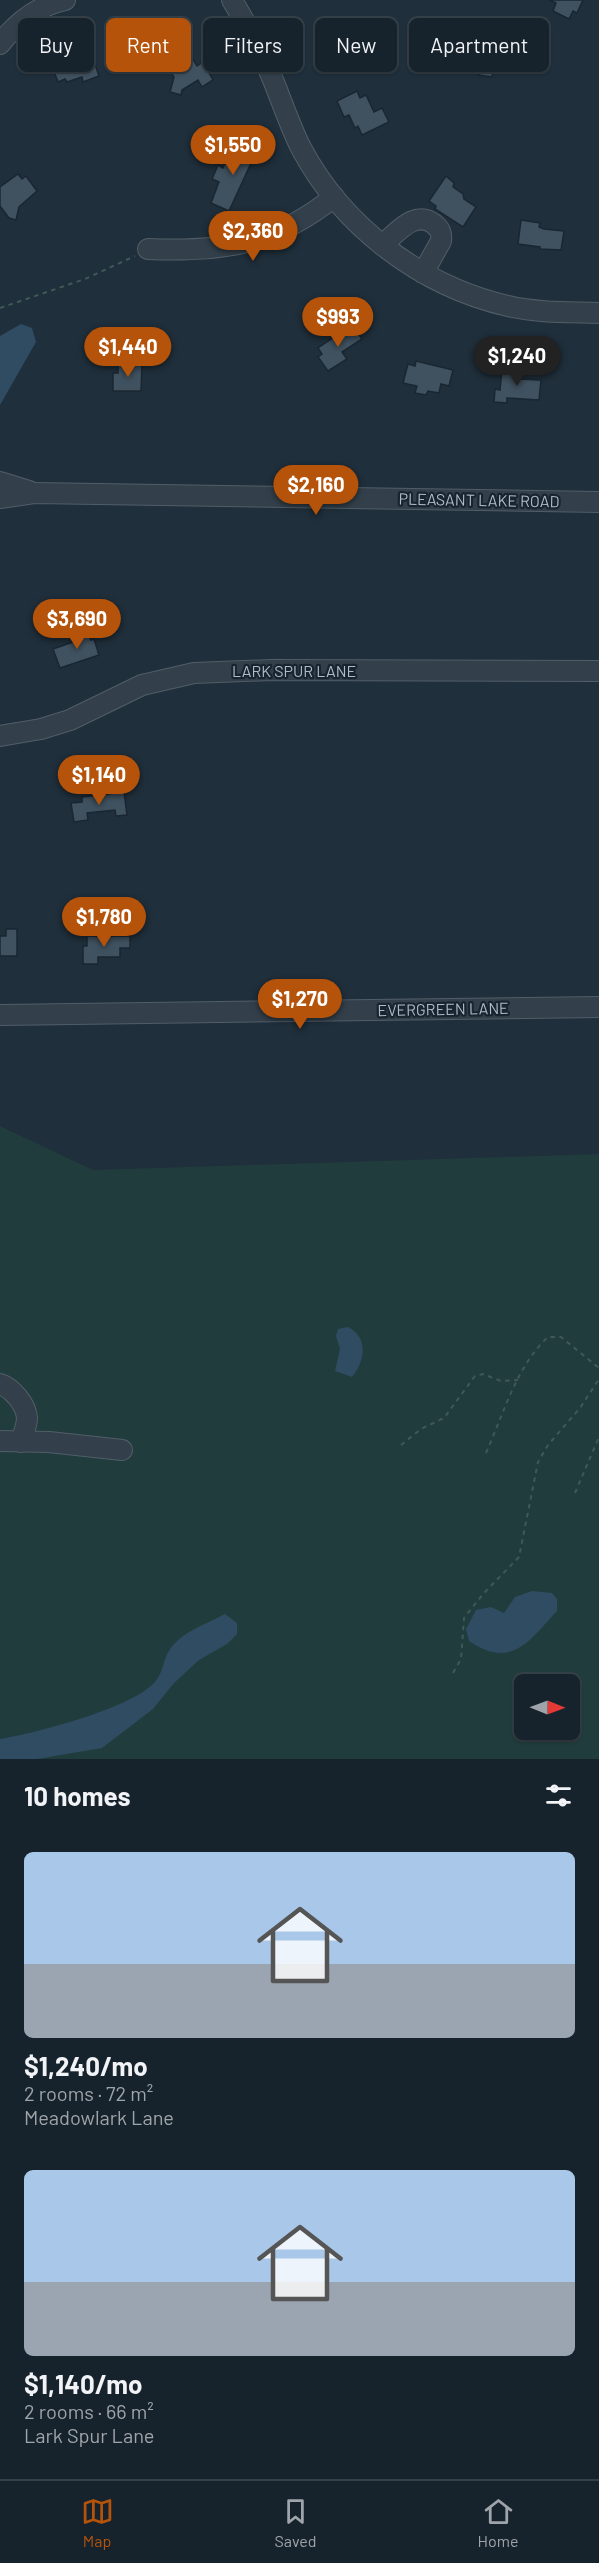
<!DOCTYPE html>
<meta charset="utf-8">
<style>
body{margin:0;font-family:Barlow,sans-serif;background:#242f38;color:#f1f3f6;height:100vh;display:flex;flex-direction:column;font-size:22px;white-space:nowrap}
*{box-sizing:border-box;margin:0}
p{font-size:20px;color:#9ea4a9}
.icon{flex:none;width:33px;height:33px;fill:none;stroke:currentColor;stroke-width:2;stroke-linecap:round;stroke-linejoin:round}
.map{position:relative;height:1759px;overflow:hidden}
.side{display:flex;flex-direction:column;background:#17232c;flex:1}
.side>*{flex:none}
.guide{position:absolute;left:18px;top:18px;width:564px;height:54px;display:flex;gap:12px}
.needle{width:39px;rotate:91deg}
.tools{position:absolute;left:514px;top:1674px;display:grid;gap:12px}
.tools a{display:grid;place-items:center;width:66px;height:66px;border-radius:9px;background:#17232c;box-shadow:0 2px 4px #0004,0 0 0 2px #364048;font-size:30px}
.price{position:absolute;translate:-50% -51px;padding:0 14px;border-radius:21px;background:#b45309;color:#fff;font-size:20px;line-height:39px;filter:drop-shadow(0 2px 3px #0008)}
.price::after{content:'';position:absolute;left:50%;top:36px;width:18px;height:14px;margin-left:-9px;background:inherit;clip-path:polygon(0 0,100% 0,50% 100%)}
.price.current{background:#222;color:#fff}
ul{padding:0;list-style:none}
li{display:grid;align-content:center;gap:12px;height:318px;padding:0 24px}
li span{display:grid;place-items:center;height:186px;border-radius:9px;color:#555}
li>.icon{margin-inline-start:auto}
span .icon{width:108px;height:108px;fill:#fffc;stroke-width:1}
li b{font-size:26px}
h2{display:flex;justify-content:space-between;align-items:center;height:72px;padding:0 24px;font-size:26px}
.tag{padding:0 21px;border-radius:9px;background:#17232c;box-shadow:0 2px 4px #0004,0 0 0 2px #364048;font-size:21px;line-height:54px}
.tag.current{background:#b45309;color:#fff}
.dock{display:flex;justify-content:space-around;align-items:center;height:84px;border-top:2px solid #364048;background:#17232c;font-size:16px;color:#9ea4a9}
.dock a{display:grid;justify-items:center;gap:3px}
.dock .current{color:#b45309}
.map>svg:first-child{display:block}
</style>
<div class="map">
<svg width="599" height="1759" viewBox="0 0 599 1759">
<rect width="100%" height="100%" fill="#1f2f3b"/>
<path fill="#213c3c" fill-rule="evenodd" d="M0,1126L93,1170L599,1154V1759H0ZM525,1684H570V1730H525Z"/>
<g fill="#2f4c63">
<path d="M21,324L32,328L36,342L0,405V336Z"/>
<path d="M348,1327C369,1338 365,1361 352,1377L335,1371L340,1349L336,1336L338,1329Z"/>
<path d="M532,1591L552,1593L557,1599V1611C529,1641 512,1670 469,1641L466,1629L476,1610L491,1607L504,1613L515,1597Z"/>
<path d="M225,1614L237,1623V1634L227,1644L199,1660L174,1683L153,1709L102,1748L37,1759H0V1739C36,1733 129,1709 154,1683C164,1672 162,1662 169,1651C180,1632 207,1624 225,1614Z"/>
</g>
<g fill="#405260" stroke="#1a2732" stroke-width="1.5">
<path d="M549,0H583L577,13L573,11L569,19L553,11L556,3Z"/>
<path d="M462,28L478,31L476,41L504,46L500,68L493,67L492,77L479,75L480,64L452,59L454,47L459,48Z"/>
<path d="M184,45L197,66L203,62L213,80L202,87L198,80L182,90L181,95L170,92L174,77L162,58Z"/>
<path d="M89,47L99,76L83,82L82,77L67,82L65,79L58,82L50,61Z"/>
<path d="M357,91L360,98L366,95L374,112L382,108L389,122L362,135L358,126L355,128L349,115L344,117L337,101Z"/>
<path d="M240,141L258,148L229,211L211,203L219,182L212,179L218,165L223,168L228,156L233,158Z"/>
<path d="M18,174L22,179L26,176L37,191L19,207L16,220L9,218L0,206V187Z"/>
<path d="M446,176L454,183L453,187L463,194L464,199L476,207L463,227L435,209L436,206L429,201Z"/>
<path d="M521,220L540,223L539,227L544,229L564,231L561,250L540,249V247L518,244Z"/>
<path d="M352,325L362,339L342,352L347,359L328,371L318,357L322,354L318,348Z"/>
<path d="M416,361L453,370L449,386L441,384L439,393L428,391L426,395L415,393L417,386L403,383L408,364L415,366Z"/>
<path d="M118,365H142L141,391H113V373H118Z"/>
<path d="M502,369L520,370V379L541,380L539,400L507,398V403L494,402L495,389L500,390Z"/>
<path d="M84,627L91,640L94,639L99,655L60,668L53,649L76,641L74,630Z"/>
<path d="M124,792L127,815L116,816L115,810L87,813L88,820L74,822L71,803L82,802V797Z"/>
<path d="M6,929H17V956H0V936H6Z"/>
<path d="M87,936H130V948H120V957H98V964H83V946H87Z"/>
</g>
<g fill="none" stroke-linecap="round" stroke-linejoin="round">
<g stroke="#515e69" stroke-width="22">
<g id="minor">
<path d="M232,0C245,22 258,45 268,68C280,95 288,122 301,148C343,227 421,286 508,306C538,313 568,312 599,313"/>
<path d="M0,44C17,22 37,6 65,0"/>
<path d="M382,245C397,233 415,209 434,224C440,229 442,233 441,241L423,273"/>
<path d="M148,249C223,252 274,245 334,197"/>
<path d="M0,482L29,491"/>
<path d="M0,498L34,493L599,502"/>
<path d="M0,736L41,729L70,720L142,685L194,673L271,670L599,671"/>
<path d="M0,1015L599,1007"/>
<path d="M0,1384C12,1388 26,1404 27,1418C27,1425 23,1435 21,1442"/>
<path d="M0,1441L49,1442L122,1450"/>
</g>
</g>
<g stroke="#3f5958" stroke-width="2" stroke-dasharray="4.5 4.5" stroke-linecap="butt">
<path d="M0,308L85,279L135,256"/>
<path d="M401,1445L421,1429L444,1418L475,1376L483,1374L501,1381L518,1380"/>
<path d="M486,1453C503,1415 517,1365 548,1337H561L599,1368"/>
<path d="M575,1493L599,1437"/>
<path d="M453,1673L461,1659L464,1618L484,1593L519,1557L538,1462L548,1445L580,1408L599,1379"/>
</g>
<use href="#minor" stroke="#33404b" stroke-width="20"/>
</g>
<g text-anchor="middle" stroke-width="4.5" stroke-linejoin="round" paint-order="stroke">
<g font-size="16" fill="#aebbc8" stroke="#182530">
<text transform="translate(479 500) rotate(1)" y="6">PLEASANT LAKE ROAD</text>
<text x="294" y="677">LARK SPUR LANE</text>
<text transform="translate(443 1009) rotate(-1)" y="6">EVERGREEN LANE</text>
</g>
</g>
</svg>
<div class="tools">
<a><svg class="needle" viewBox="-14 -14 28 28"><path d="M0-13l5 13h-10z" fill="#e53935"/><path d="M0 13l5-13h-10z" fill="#9ea4a9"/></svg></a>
</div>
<b class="price" style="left:233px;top:176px">$1,550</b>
<b class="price" style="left:253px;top:262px">$2,360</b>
<b class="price" style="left:338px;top:348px">$993</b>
<b class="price" style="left:128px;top:378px">$1,440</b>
<b class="price current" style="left:517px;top:387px">$1,240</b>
<b class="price" style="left:316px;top:516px">$2,160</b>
<b class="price" style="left:77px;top:650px">$3,690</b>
<b class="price" style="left:99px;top:806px">$1,140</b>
<b class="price" style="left:104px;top:948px">$1,780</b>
<b class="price" style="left:300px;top:1030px">$1,270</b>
<div class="guide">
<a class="tag">Buy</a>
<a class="tag current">Rent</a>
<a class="tag">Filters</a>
<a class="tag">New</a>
<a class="tag">Apartment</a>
</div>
</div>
<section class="side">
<h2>10 homes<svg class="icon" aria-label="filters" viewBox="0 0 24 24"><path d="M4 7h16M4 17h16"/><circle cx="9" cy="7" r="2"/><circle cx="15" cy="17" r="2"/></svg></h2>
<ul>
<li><span style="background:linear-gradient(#a9c7e8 60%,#9aa5b1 0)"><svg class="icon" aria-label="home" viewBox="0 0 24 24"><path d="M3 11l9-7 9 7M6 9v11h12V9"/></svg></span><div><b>$1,240/mo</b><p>2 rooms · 72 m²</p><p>Meadowlark Lane</p></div></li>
<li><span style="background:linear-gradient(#a9c7e8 60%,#9aa5b1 0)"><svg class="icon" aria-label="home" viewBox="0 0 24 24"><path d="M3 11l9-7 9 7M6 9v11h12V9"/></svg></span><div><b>$1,140/mo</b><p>2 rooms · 66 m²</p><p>Lark Spur Lane</p></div></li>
</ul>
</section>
<nav class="dock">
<a class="current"><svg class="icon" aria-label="map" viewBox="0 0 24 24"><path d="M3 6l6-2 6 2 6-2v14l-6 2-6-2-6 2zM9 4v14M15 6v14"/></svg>Map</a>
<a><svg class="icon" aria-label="saved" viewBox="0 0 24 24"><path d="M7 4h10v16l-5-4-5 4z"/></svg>Saved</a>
<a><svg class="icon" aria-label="home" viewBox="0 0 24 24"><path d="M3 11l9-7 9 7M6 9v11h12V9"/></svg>Home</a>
</nav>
